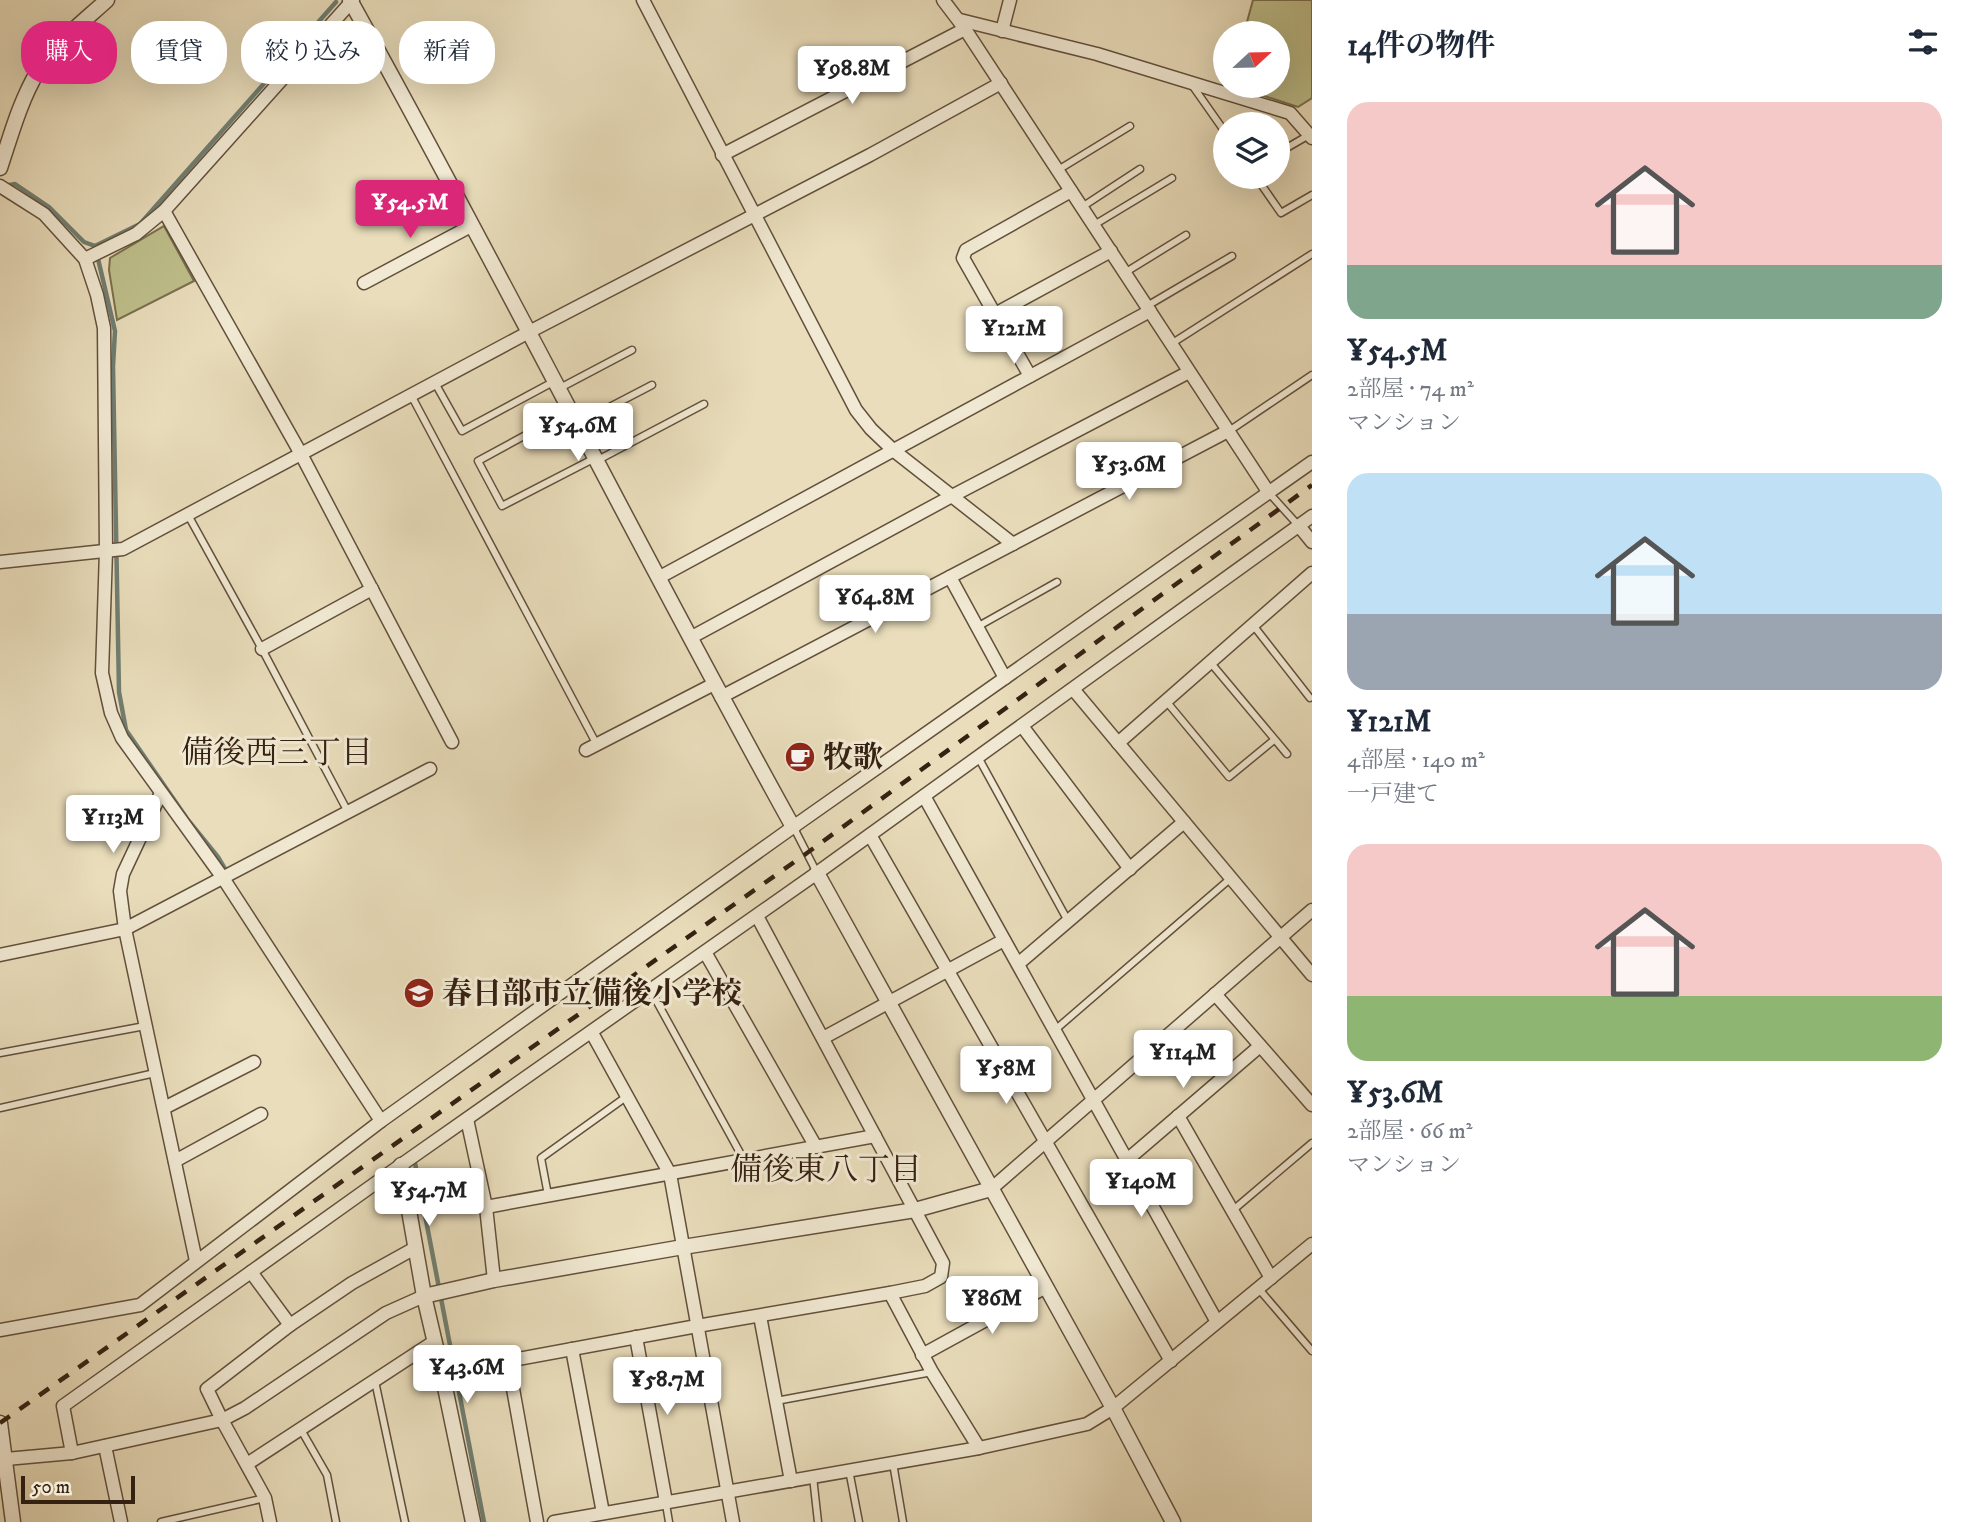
<!DOCTYPE html>
<html lang="ja">
<meta charset="utf-8">
<style>
body{margin:0;font-family:"IM FELL DW Pica","Noto Serif JP",serif;background:#f2f2f3;color:#1f2937;height:100vh;display:flex;flex-direction:column;font-size:26px;white-space:nowrap}
*{box-sizing:border-box;margin:0}
p{font-size:23px;color:#747a83}
.icon{flex:none;width:38px;height:38px;fill:none;stroke:currentColor;stroke-width:2;stroke-linecap:round;stroke-linejoin:round}
.map{position:relative;flex:1;overflow:hidden}
.side{display:flex;flex-direction:column;background:#fff;width:665px}
.side>*{flex:none}
.hud{position:absolute;left:21px;top:21px;width:665px;height:63px;display:flex;gap:14px}
.needle{width:46px;rotate:68deg}
.controls{position:absolute;left:1213px;top:21px;display:grid;gap:14px}
.controls a{display:grid;place-items:center;width:77px;height:77px;border-radius:50%;background:#fff;box-shadow:0 7px 28px #0002;font-size:35px}
.scale{position:absolute;left:21px;bottom:18px;width:114px;box-sizing:border-box;padding-left:7px;border:4px solid #352112;border-top:0;font-size:19px;line-height:24px;white-space:nowrap;color:#352112;-webkit-text-stroke:5px #f1e9d3;paint-order:stroke}
.price{position:absolute;translate:-50% -60px;padding:0 16px;border-radius:7px;background:#fff;color:#222;font-size:23px;line-height:46px;filter:drop-shadow(0 2px 4px #0008)}
.price::after{content:'';position:absolute;left:50%;top:42px;width:21px;height:16px;margin-left:-10px;background:inherit;clip-path:polygon(0 0,100% 0,50% 100%)}
.price.on{background:#db2777;color:#fff}
ul{padding:0;list-style:none}
li{display:grid;align-content:center;gap:14px;height:371px;padding:0 35px}
li span{display:grid;place-items:center;height:217px;border-radius:21px;color:#555}
li>.icon{margin-inline-start:auto}
span .icon{width:126px;height:126px;fill:#fffc;stroke-width:1}
li b{font-size:30px}
h2{display:flex;justify-content:space-between;align-items:center;height:84px;padding:0 35px;font-size:30px}
.pill{padding:0 24px;border-radius:28px;background:#fff;box-shadow:0 7px 28px #0002;font-size:24px;line-height:63px}
.pill.on{background:#db2777;color:#fff}
main{display:flex;flex:1;min-height:0}
.map>svg:first-child{display:block}
</style>
<main>
<div class="map">
<svg width="1312" height="1522" viewBox="0 0 1312 1522">
<rect width="100%" height="100%" fill="#e9ddbb"/>
<filter id="stains"><feTurbulence type="fractalNoise" baseFrequency=".00286" numOctaves="4"/><feColorMatrix values="0 0 0 0 .2 0 0 0 0 .09 0 0 0 0 .02 0 0 0 .5 -.17"/></filter>
<radialGradient id="worn" r=".72"><stop offset=".6" stop-color="#630" stop-opacity="0"/><stop offset="1" stop-color="#630" stop-opacity=".3"/></radialGradient>
<g fill="#bebf8b" stroke="#7a704e" stroke-width="2">
<path d="M1253,0H1312V98L1298,107L1234,86H1278V33H1244Z"/>
<path d="M164,226L194,281L117,320L109,270L110,258Z"/>
</g>
<g fill="none" stroke-linecap="round" stroke-linejoin="round">
<g stroke="#707e71" stroke-width="4.5">
<path d="M4,186L15,184L49,207L84,242L95,246L140,224L336,2"/>
<path d="M95,246L115,331L113,366L119,692L126,730L188,820L218,857L228,874"/>
<path d="M415,1163L484,1522"/>
</g>
<g stroke="#62503c" stroke-width="9">
<g id="service">
<path d="M1192,85L1225,132"/>
<path d="M1278,153L1309,135"/>
<path d="M1058,170L1130,126"/>
<path d="M1256,177L1281,213L1312,195"/>
<path d="M1082,207L1140,169"/>
<path d="M1094,225L1172,178"/>
<path d="M1126,272L1186,235"/>
<path d="M1147,306L1232,256"/>
<path d="M1171,344L1312,254"/>
<path d="M435,383L462,431L553,382"/>
<path d="M560,388L632,350"/>
<path d="M411,395L597,745"/>
<path d="M570,411L478,461L502,506L595,458"/>
<path d="M579,423L652,385"/>
<path d="M1229,431L1312,375"/>
<path d="M598,460L704,404"/>
<path d="M1269,493L1298,525"/>
<path d="M188,515L262,649L348,812"/>
<path d="M1253,625L1310,698"/>
<path d="M977,627L1057,582"/>
<path d="M1210,662L1287,754"/>
<path d="M1166,701L1229,777L1274,740"/>
<path d="M978,757L1068,921"/>
<path d="M794,828L816,871"/>
<path d="M651,991L744,1160"/>
<path d="M1055,1030L1231,878"/>
<path d="M0,1053L145,1026"/>
<path d="M0,1108L155,1073"/>
<path d="M548,1195L541,1158L626,1097"/>
<path d="M1232,1211L1312,1143"/>
<path d="M1258,1288L1312,1351"/>
<path d="M375,1381L405,1522"/>
<path d="M776,1401L932,1372"/>
<path d="M300,1428L327,1475L336,1522"/>
<path d="M893,1463L903,1522"/>
<path d="M849,1470L859,1522"/>
<path d="M813,1477L818,1522"/>
<path d="M666,1504L669,1522"/>
<path d="M161,1522L265,1498"/>
</g>
</g>
<g stroke="#62503c" stroke-width="15">
<g id="minor">
<path d="M643,0L856,410L871,429L893,450L1013,544"/>
<path d="M943,0L965,29L1269,493"/>
<path d="M960,20L1097,54L1290,113L1312,138"/>
<path d="M1002,31L1010,0"/>
<path d="M722,155L965,29"/>
<path d="M0,186L44,214L85,259L97,295L104,328L106,551L102,673L111,713L122,738L223,878L381,1121"/>
<path d="M164,211L301,454L452,742"/>
<path d="M85,259L136,234L164,211L353,0"/>
<path d="M364,283L471,226"/>
<path d="M995,314L1111,251"/>
<path d="M1030,376L963,258L966,250L1071,191"/>
<path d="M1299,526L1312,542"/>
<path d="M0,562L123,549L529,332L870,155L1001,83"/>
<path d="M950,577L1005,678"/>
<path d="M658,578L1150,311"/>
<path d="M690,638L952,496L1189,372"/>
<path d="M262,649L372,589"/>
<path d="M1073,689L1312,975"/>
<path d="M721,697L1228,431"/>
<path d="M1022,726L1130,869"/>
<path d="M1118,743L1312,573"/>
<path d="M586,750L714,684"/>
<path d="M161,793L123,874L120,891L125,929L196,1261"/>
<path d="M924,796L1217,1322"/>
<path d="M870,835L1171,1361"/>
<path d="M705,952L816,1147"/>
<path d="M0,955L125,929L430,769"/>
<path d="M1018,964L1184,822"/>
<path d="M1215,994L1312,1105"/>
<path d="M592,1033L670,1174L733,1522"/>
<path d="M823,1038L1004,940"/>
<path d="M164,1108L254,1062"/>
<path d="M1178,1116L1271,1278"/>
<path d="M467,1119L486,1207L494,1280"/>
<path d="M1127,1160L1260,1046"/>
<path d="M175,1161L261,1114"/>
<path d="M991,1189L1312,910"/>
<path d="M486,1207L875,1136"/>
<path d="M251,1272L290,1325"/>
<path d="M890,1293L932,1372L979,1448"/>
<path d="M760,1316L791,1481"/>
<path d="M0,1330L140,1305L381,1121L793,827L1312,462"/>
<path d="M636,1337L666,1502"/>
<path d="M572,1349L603,1513"/>
<path d="M922,1355L1046,1287"/>
<path d="M508,1361L537,1522"/>
<path d="M442,1373L697,1326L890,1293L925,1286L941,1277L943,1263L757,916"/>
<path d="M105,1446L121,1522"/>
<path d="M72,1453L63,1406L401,1165L817,873L1312,516"/>
<path d="M6,1459L72,1453L222,1420L245,1408L386,1313L424,1296"/>
<path d="M247,1464L435,1341"/>
<path d="M270,1522L265,1498L222,1420L207,1389L290,1325L352,1283L415,1248"/>
<path d="M554,1522L979,1448L1087,1424L1113,1408L1312,1244"/>
</g>
</g>
<g stroke="#62503c" stroke-width="17">
<g id="tertiary">
<path d="M350,0C502,273 641,553 793,827"/>
<path d="M0,168C11,135 20,101 38,71C55,43 83,22 107,0"/>
<path d="M817,873L1113,1408L1173,1522"/>
<path d="M401,1165L424,1296L442,1373L473,1522"/>
<path d="M424,1296L494,1280L683,1247L915,1210L991,1189"/>
<path d="M0,1423L13,1522"/>
</g>
</g>
<use href="#service" stroke="#f1e9d3" stroke-width="6"/>
<use href="#minor" stroke="#f1e9d3" stroke-width="12"/>
<use href="#tertiary" stroke="#f1e9d3" stroke-width="14"/>
<path stroke="#352112" stroke-width="4.5" stroke-dasharray="12 12" stroke-linecap="butt" d="M0,1423L807,853L1312,485"/>
</g>
<defs>
<g id="cafe-disc" transform="scale(1.575)"><circle r="9.5" fill="#8f2418" stroke="#f1e9d3"/><path d="M-5.5-4.5H6V0H3Q3 3.5 0 3.5H-2.5Q-5.5 3.5-5.5 0ZM3-3.2v2h1.7v-2ZM-6 4.5H4V6H-6Z" fill="#fff"/></g>
<g id="school-disc" transform="scale(1.575)"><circle r="9.5" fill="#8f2418" stroke="#f1e9d3"/><path d="M0-5L7-2L0 1L-7-2ZM-4 1L0 2.5L4 1V4Q0 6-4 4Z" fill="#fff"/></g>
</defs>
<g fill-rule="evenodd">
<use href="#cafe-disc" x="800" y="757"/>
<use href="#school-disc" x="419" y="993"/>
</g>
<g text-anchor="middle" stroke-width="6" stroke-linejoin="round" paint-order="stroke">
<g font-size="30" font-weight="bold" fill="#352112" stroke="#f1e9d3" text-anchor="start">
<text x="823" y="767">牧歌</text>
<text x="442" y="1003">春日部市立備後小学校</text>
</g>
<g font-size="32" fill="#352112" stroke="#f1e9d3">
<text x="277" y="763">備後西三丁目</text>
<text x="826" y="1180">備後東八丁目</text>
</g>
</g>
<rect width="100%" height="100%" filter="url(#stains)"/>
<rect width="100%" height="100%" fill="url(#worn)"/>
</svg>
<div class="controls">
<a><svg class="needle" viewBox="-14 -14 28 28"><path d="M0-13l5 13h-10z" fill="#e53935"/><path d="M0 13l5-13h-10z" fill="#747a83"/></svg></a>
<a><svg class="icon" aria-label="layers" viewBox="0 0 24 24"><path d="M12 4l9 5-9 5-9-5zM3 14l9 5 9-5"/></svg></a>
</div>
<div class="scale">50 m</div>
<b class="price" style="left:852px;top:106px">¥98.8M</b>
<b class="price on" style="left:410px;top:240px">¥54.5M</b>
<b class="price" style="left:1014px;top:366px">¥121M</b>
<b class="price" style="left:578px;top:463px">¥54.6M</b>
<b class="price" style="left:1129px;top:502px">¥53.6M</b>
<b class="price" style="left:875px;top:635px">¥64.8M</b>
<b class="price" style="left:113px;top:855px">¥113M</b>
<b class="price" style="left:1183px;top:1090px">¥114M</b>
<b class="price" style="left:1006px;top:1106px">¥58M</b>
<b class="price" style="left:1141px;top:1219px">¥140M</b>
<b class="price" style="left:429px;top:1228px">¥54.7M</b>
<b class="price" style="left:992px;top:1336px">¥86M</b>
<b class="price" style="left:467px;top:1405px">¥43.6M</b>
<b class="price" style="left:667px;top:1417px">¥58.7M</b>
<div class="hud">
<a class="pill on">購入</a>
<a class="pill">賃貸</a>
<a class="pill">絞り込み</a>
<a class="pill">新着</a>
</div>
</div>
<section class="side">
<h2>14件の物件<svg class="icon" aria-label="filters" viewBox="0 0 24 24"><path d="M4 7h16M4 17h16"/><circle cx="9" cy="7" r="2"/><circle cx="15" cy="17" r="2"/></svg></h2>
<ul>
<li><span style="background:linear-gradient(#f6c9c9 75%,#7fa58c 0)"><svg class="icon" aria-label="home" viewBox="0 0 24 24"><path d="M3 11l9-7 9 7M6 9v11h12V9"/></svg></span><div><b>¥54.5M</b><p>2部屋 · 74 m²</p><p>マンション</p></div></li>
<li><span style="background:linear-gradient(#bfe0f5 65%,#9aa5b1 0)"><svg class="icon" aria-label="home" viewBox="0 0 24 24"><path d="M3 11l9-7 9 7M6 9v11h12V9"/></svg></span><div><b>¥121M</b><p>4部屋 · 140 m²</p><p>一戸建て</p></div></li>
<li><span style="background:linear-gradient(#f6c9c9 70%,#8fb573 0)"><svg class="icon" aria-label="home" viewBox="0 0 24 24"><path d="M3 11l9-7 9 7M6 9v11h12V9"/></svg></span><div><b>¥53.6M</b><p>2部屋 · 66 m²</p><p>マンション</p></div></li>
</ul>
</section>
</main>
